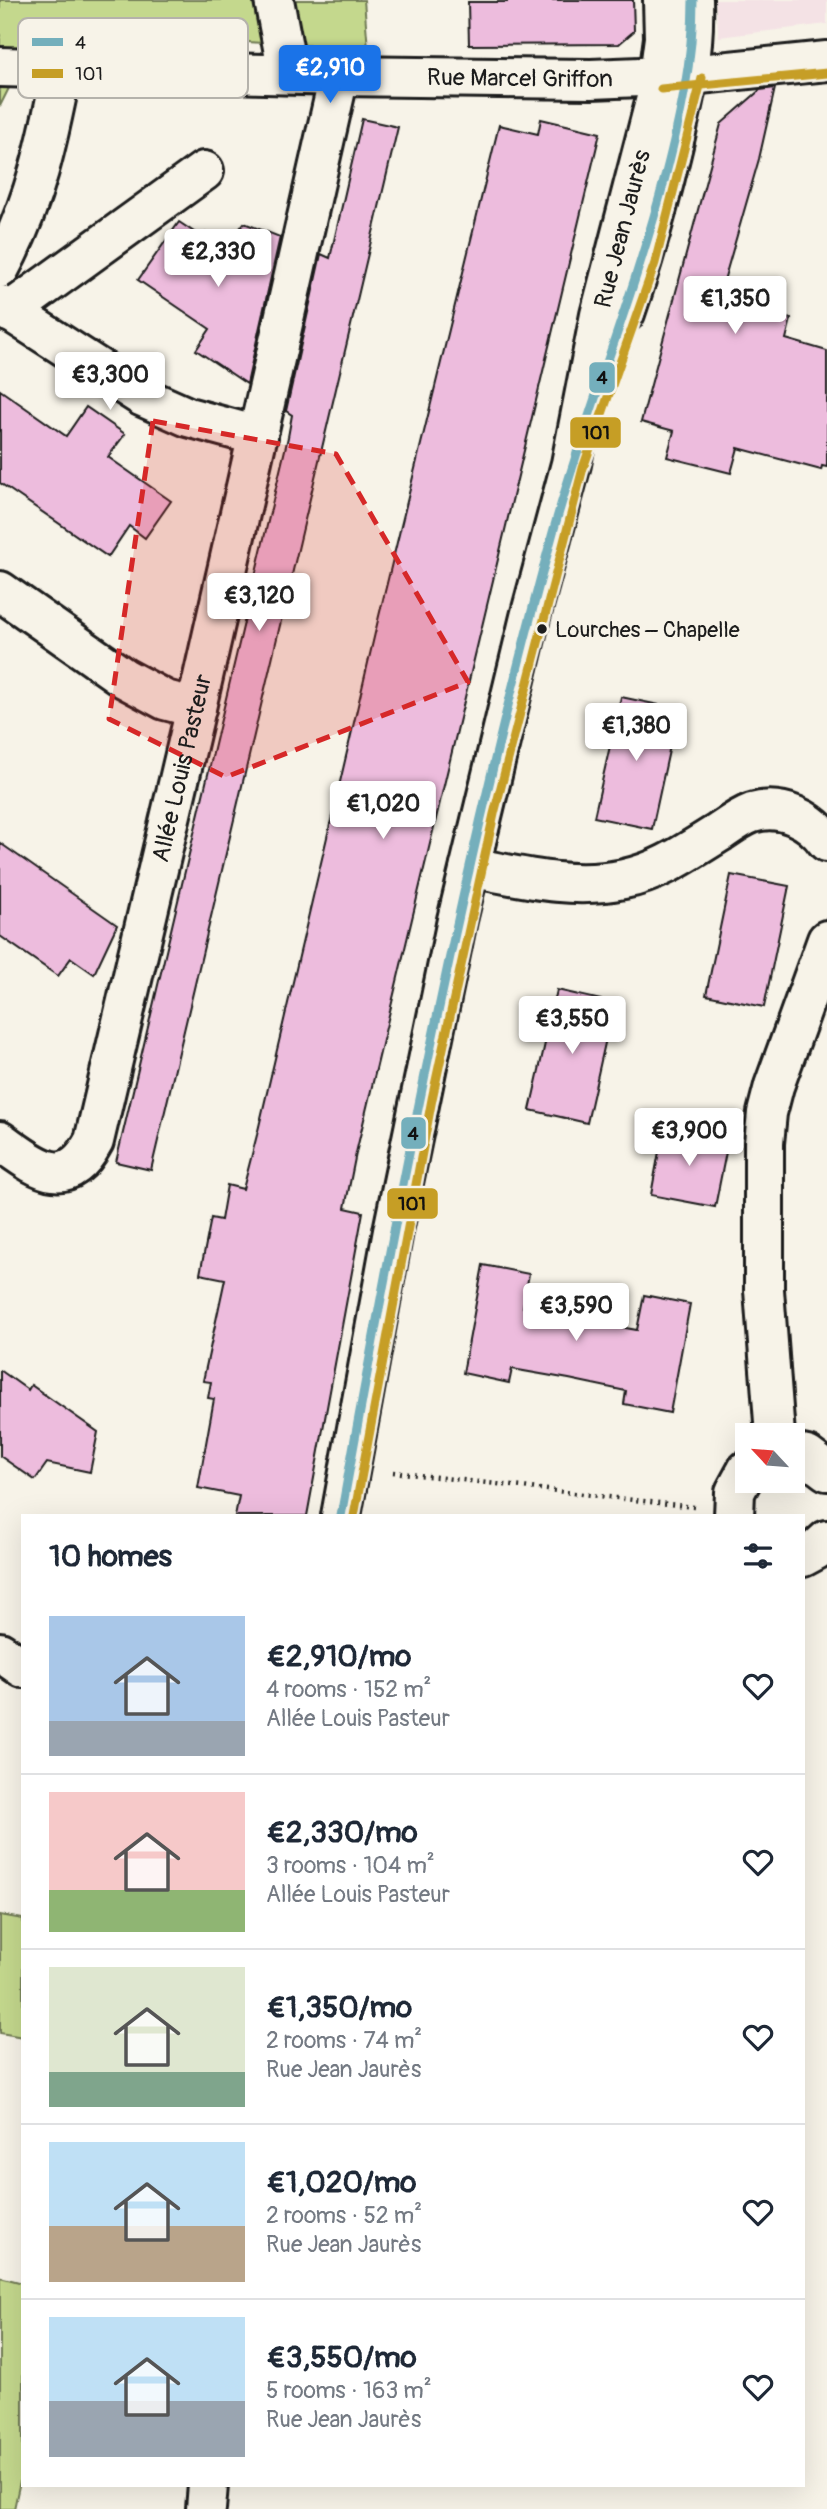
<!DOCTYPE html>
<meta charset="utf-8">
<style>
body{margin:0;font-family:Pangolin,sans-serif;background:#f6f6f7;color:#1f2937;height:100vh;display:flex;flex-direction:column;font-size:26px;white-space:nowrap}
*{box-sizing:border-box;margin:0}
p{font-size:23px;color:#747a83}
.icon{flex:none;width:38px;height:38px;fill:none;stroke:currentColor;stroke-width:2;stroke-linecap:round;stroke-linejoin:round}
.map{position:relative;flex:1;overflow:hidden}
.drawer{position:absolute;left:21px;top:1514px;width:784px;height:973px;display:flex;flex-direction:column;background:#fff;border-radius:0px;box-shadow:0 7px 28px #0002}
.drawer>*{flex:none}
.needle{width:46px;rotate:296deg}
.tools{position:absolute;left:735px;top:1423px;display:grid;gap:14px}
.tools a{display:grid;place-items:center;width:70px;height:70px;border-radius:0px;background:#fff;box-shadow:0 7px 28px #0002;font-size:35px}
.price{position:absolute;translate:-50% -60px;padding:0 16px;border-radius:7px;background:#fff;color:#222;font-size:23px;line-height:46px;filter:drop-shadow(0 2px 4px #0008)}
.price::after{content:'';position:absolute;left:50%;top:42px;width:21px;height:16px;margin-left:-10px;background:inherit;clip-path:polygon(0 0,100% 0,50% 100%)}
.price.selected{background:#1a73e8;color:#fff}
ul{padding:0;list-style:none}
li{display:flex;align-items:center;gap:21px;height:175px;padding:0 28px}
li+li{border-top:2px solid #e0e1e3}
li span{display:grid;place-items:center;flex:none;width:196px;height:140px;border-radius:0px;color:#555}
li>.icon{margin-inline-start:auto}
span .icon{width:84px;height:84px;fill:#fffc;stroke-width:1}
li b{font-size:30px}
h2{display:flex;justify-content:space-between;align-items:center;height:84px;padding:0 28px;font-size:30px}
.map>svg:first-child{display:block}
</style>
<div class="map">
<svg width="827" height="2509" viewBox="0 0 827 2509">
<rect width="100%" height="100%" fill="#f7f3e8"/>
<filter id="ink" filterUnits="userSpaceOnUse"><feTurbulence type="fractalNoise" baseFrequency=".0143" numOctaves="2"/><feDisplacementMap in="SourceGraphic" scale="14" xChannelSelector="R" yChannelSelector="G"/><feConvolveMatrix kernelMatrix="1 2 1 2 8 2 1 2 1" color-interpolation-filters="sRGB"/></filter>
<g filter="url(#ink)">
<path fill="#f4e2e5" d="M715,0H827V24L719,37Z"/>
<g fill="#c4d88d" stroke="#707a54" stroke-width="2">
<path d="M0,0H364L368,49L38,30L0,106Z"/>
<path d="M0,1915L23,1919V2037L0,2033Z"/>
<path d="M0,2277L23,2283V2467L14,2509H0Z"/>
</g>
<g fill="#edbcdd" stroke="#1c1c1c" stroke-width="2">
<path d="M507,0H633L634,31L619,44L469,45L468,2H507Z"/>
<path d="M775,88L759,159L723,284L786,301L783,317L791,319L786,339L827,351V467L822,466L821,470L738,448L731,473L667,457L674,431L641,422L721,124L760,90Z"/>
<path d="M362,119L398,127L151,1170L116,1162L288,437L292,415L286,411L321,254L330,258Z"/>
<path d="M541,119L600,133L356,1153L345,1208L363,1212L307,1516H235L239,1496L198,1488L214,1399L208,1398L211,1382L203,1381L225,1279L200,1274L211,1218L221,1220L227,1185L243,1189L257,1135L379,616L499,125L538,134Z"/>
<path d="M179,222L203,238L206,233L226,247L244,223L280,237L247,384L196,350L210,329L138,280Z"/>
<path d="M0,390L66,436L86,407L125,434L108,457L171,501L145,538L129,526L108,557L0,483Z"/>
<path d="M621,697L678,709L652,829L594,817Z"/>
<path d="M0,843L117,925L94,974L71,958L58,976L0,936Z"/>
<path d="M731,875L789,886L764,1007L706,995Z"/>
<path d="M557,990L614,1003L587,1123L530,1110Z"/>
<path d="M663,1130L728,1142L715,1207L651,1195Z"/>
<path d="M483,1265L529,1274L523,1307L581,1320L637,1330L644,1295L690,1304L670,1413L624,1404L626,1391L569,1379L512,1369L509,1383L463,1373Z"/>
<path d="M0,1370L28,1390L31,1385L98,1432L90,1472L47,1463L35,1480L0,1456Z"/>
</g>
<g fill="none" stroke-linecap="round" stroke-linejoin="round">
<g stroke="#1c1c1c" stroke-width="44">
<g id="minor">
<path id="s1" d="M0,67L339,76L591,79L690,75L827,61"/>
<path d="M0,268C35,203 48,140 62,69"/>
<path d="M0,305L143,397L188,417L258,436"/>
<path d="M9,312L204,171"/>
<path d="M625,313C643,261 658,207 671,153C684,99 695,57 693,0"/>
<path d="M0,591L124,678L165,700L196,708"/>
<path d="M470,867C522,877 572,890 624,879C660,872 689,851 720,832C730,825 741,817 752,813C781,804 811,819 827,842"/>
<path id="s2" d="M0,1141C37,1167 66,1194 94,1141L196,708L339,76"/>
<path d="M775,1435L764,1290V1143L767,1113L774,1086L827,940"/>
<path d="M793,1453L807,1456L827,1471"/>
<path id="s3" d="M341,1516L393,1231L457,920L530,617L571,464L600,315L656,98L664,38L663,0"/>
<path d="M734,1516L735,1492L747,1470"/>
<path d="M803,1557L816,1550L827,1540"/>
<path d="M0,1652L23,1668"/>
<path d="M206,2509L208,2485"/>
</g>
</g>
<g stroke="#1c1c1c" stroke-width="44">
<path id="major" d="M274,0L288,74"/>
</g>
<path stroke="#1c1c1c" stroke-width="4.5" stroke-dasharray="2 5" stroke-linecap="butt" d="M393,1472L694,1507"/>
<use href="#minor" stroke="#f7f3e8" stroke-width="38"/>
<use href="#major" stroke="#f7f3e8" stroke-width="38"/>
<g stroke="#f7f3e8" stroke-width="14">
<path id="bus-1" d="M341,1516C400,1187 464,858 552,536C585,415 633,299 665,177C680,119 693,61 693,0"/>
</g>
<g stroke="#f7f3e8" stroke-width="14">
<g id="bus-2">
<path d="M661,89L827,73"/>
<path d="M354,1516L432,1099L494,814L583,468L655,263L702,78"/>
</g>
</g>
<use href="#bus-1" stroke="#74afbc" stroke-width="9"/>
<use href="#bus-2" stroke="#c69e25" stroke-width="9"/>
</g>
</g>
<path fill="#d62828" fill-opacity="0.2" stroke="#d62828" stroke-width="5" stroke-dasharray="14 9" stroke-linejoin="round" d="M153,421L336,454L468,682L226,777L109,719Z"/>
<circle fill="#1c1c1c" stroke="#f7f3e8" stroke-width="2.5" cx="542" cy="629" r="6"/>
<g text-anchor="middle" stroke-width="6" stroke-linejoin="round" paint-order="stroke">
<g font-size="22" fill="#1c1c1c" stroke="#f7f3e8" text-anchor="start">
<text x="555" y="637">Lourches – Chapelle</text>
</g>
<g font-size="24" fill="#1c1c1c" stroke="#f7f3e8">
<text dy="8" stroke="none"><textPath href="#s1" startOffset="520">Rue Marcel Griffon</textPath></text>
<text dy="8" stroke="none"><textPath href="#s3" startOffset="1318">Rue Jean Jaurès</textPath></text>
<text dy="8" stroke="none"><textPath href="#s2" startOffset="499">Allée Louis Pasteur</textPath></text>
</g>
</g>
<rect x="18" y="18" width="230" height="80" rx="10" fill="#f7f3e8" stroke="#b5b2ab" stroke-width="2"/>
<rect x="32" y="38" width="31" height="8" fill="#74afbc"/>
<rect x="32" y="69" width="31" height="9" fill="#c69e25"/>
<g font-size="19" fill="#1c1c1c">
<text x="75" y="49">4</text>
<text x="75" y="80">101</text>
</g>
<g stroke="#f7f3e8" stroke-width="2.5">
<rect x="588" y="361" width="28" height="33" rx="7" fill="#74afbc"/>
<rect x="569" y="416" width="53" height="33" rx="7" fill="#c69e25"/>
<rect x="400" y="1116" width="27" height="34" rx="7" fill="#74afbc"/>
<rect x="386" y="1187" width="53" height="33" rx="7" fill="#c69e25"/>
</g>
<g font-size="19" text-anchor="middle" font-weight="bold" fill="#111">
<text x="602" y="384">4</text>
<text x="596" y="439">101</text>
<text x="413" y="1140">4</text>
<text x="412" y="1210">101</text>
</g>
</svg>
<div class="tools">
<a><svg class="needle" viewBox="-14 -14 28 28"><path d="M0-13l5 13h-10z" fill="#e53935"/><path d="M0 13l5-13h-10z" fill="#747a83"/></svg></a>
</div>
<b class="price selected" style="left:330px;top:105px">€2,910</b>
<b class="price" style="left:218px;top:289px">€2,330</b>
<b class="price" style="left:735px;top:336px">€1,350</b>
<b class="price" style="left:110px;top:412px">€3,300</b>
<b class="price" style="left:259px;top:633px">€3,120</b>
<b class="price" style="left:636px;top:763px">€1,380</b>
<b class="price" style="left:383px;top:841px">€1,020</b>
<b class="price" style="left:572px;top:1056px">€3,550</b>
<b class="price" style="left:689px;top:1168px">€3,900</b>
<b class="price" style="left:576px;top:1343px">€3,590</b>
<section class="drawer">
<h2>10 homes<svg class="icon" aria-label="filters" viewBox="0 0 24 24"><path d="M4 7h16M4 17h16"/><circle cx="9" cy="7" r="2"/><circle cx="15" cy="17" r="2"/></svg></h2>
<ul>
<li><span style="background:linear-gradient(#a9c7e8 75%,#9aa5b1 0)"><svg class="icon" aria-label="home" viewBox="0 0 24 24"><path d="M3 11l9-7 9 7M6 9v11h12V9"/></svg></span><div><b>€2,910/mo</b><p>4 rooms · 152 m²</p><p>Allée Louis Pasteur</p></div><svg class="icon" aria-label="heart" viewBox="0 0 24 24"><path d="M12 20l-8-8c-3-5 5-10 8-4 3-6 11-1 8 4z"/></svg></li>
<li><span style="background:linear-gradient(#f6c9c9 70%,#8fb573 0)"><svg class="icon" aria-label="home" viewBox="0 0 24 24"><path d="M3 11l9-7 9 7M6 9v11h12V9"/></svg></span><div><b>€2,330/mo</b><p>3 rooms · 104 m²</p><p>Allée Louis Pasteur</p></div><svg class="icon" aria-label="heart" viewBox="0 0 24 24"><path d="M12 20l-8-8c-3-5 5-10 8-4 3-6 11-1 8 4z"/></svg></li>
<li><span style="background:linear-gradient(#dfe7d0 75%,#7fa58c 0)"><svg class="icon" aria-label="home" viewBox="0 0 24 24"><path d="M3 11l9-7 9 7M6 9v11h12V9"/></svg></span><div><b>€1,350/mo</b><p>2 rooms · 74 m²</p><p>Rue Jean Jaurès</p></div><svg class="icon" aria-label="heart" viewBox="0 0 24 24"><path d="M12 20l-8-8c-3-5 5-10 8-4 3-6 11-1 8 4z"/></svg></li>
<li><span style="background:linear-gradient(#bfe0f5 60%,#b9a48a 0)"><svg class="icon" aria-label="home" viewBox="0 0 24 24"><path d="M3 11l9-7 9 7M6 9v11h12V9"/></svg></span><div><b>€1,020/mo</b><p>2 rooms · 52 m²</p><p>Rue Jean Jaurès</p></div><svg class="icon" aria-label="heart" viewBox="0 0 24 24"><path d="M12 20l-8-8c-3-5 5-10 8-4 3-6 11-1 8 4z"/></svg></li>
<li><span style="background:linear-gradient(#bfe0f5 60%,#9aa5b1 0)"><svg class="icon" aria-label="home" viewBox="0 0 24 24"><path d="M3 11l9-7 9 7M6 9v11h12V9"/></svg></span><div><b>€3,550/mo</b><p>5 rooms · 163 m²</p><p>Rue Jean Jaurès</p></div><svg class="icon" aria-label="heart" viewBox="0 0 24 24"><path d="M12 20l-8-8c-3-5 5-10 8-4 3-6 11-1 8 4z"/></svg></li>
</ul>
</section>
</div>
